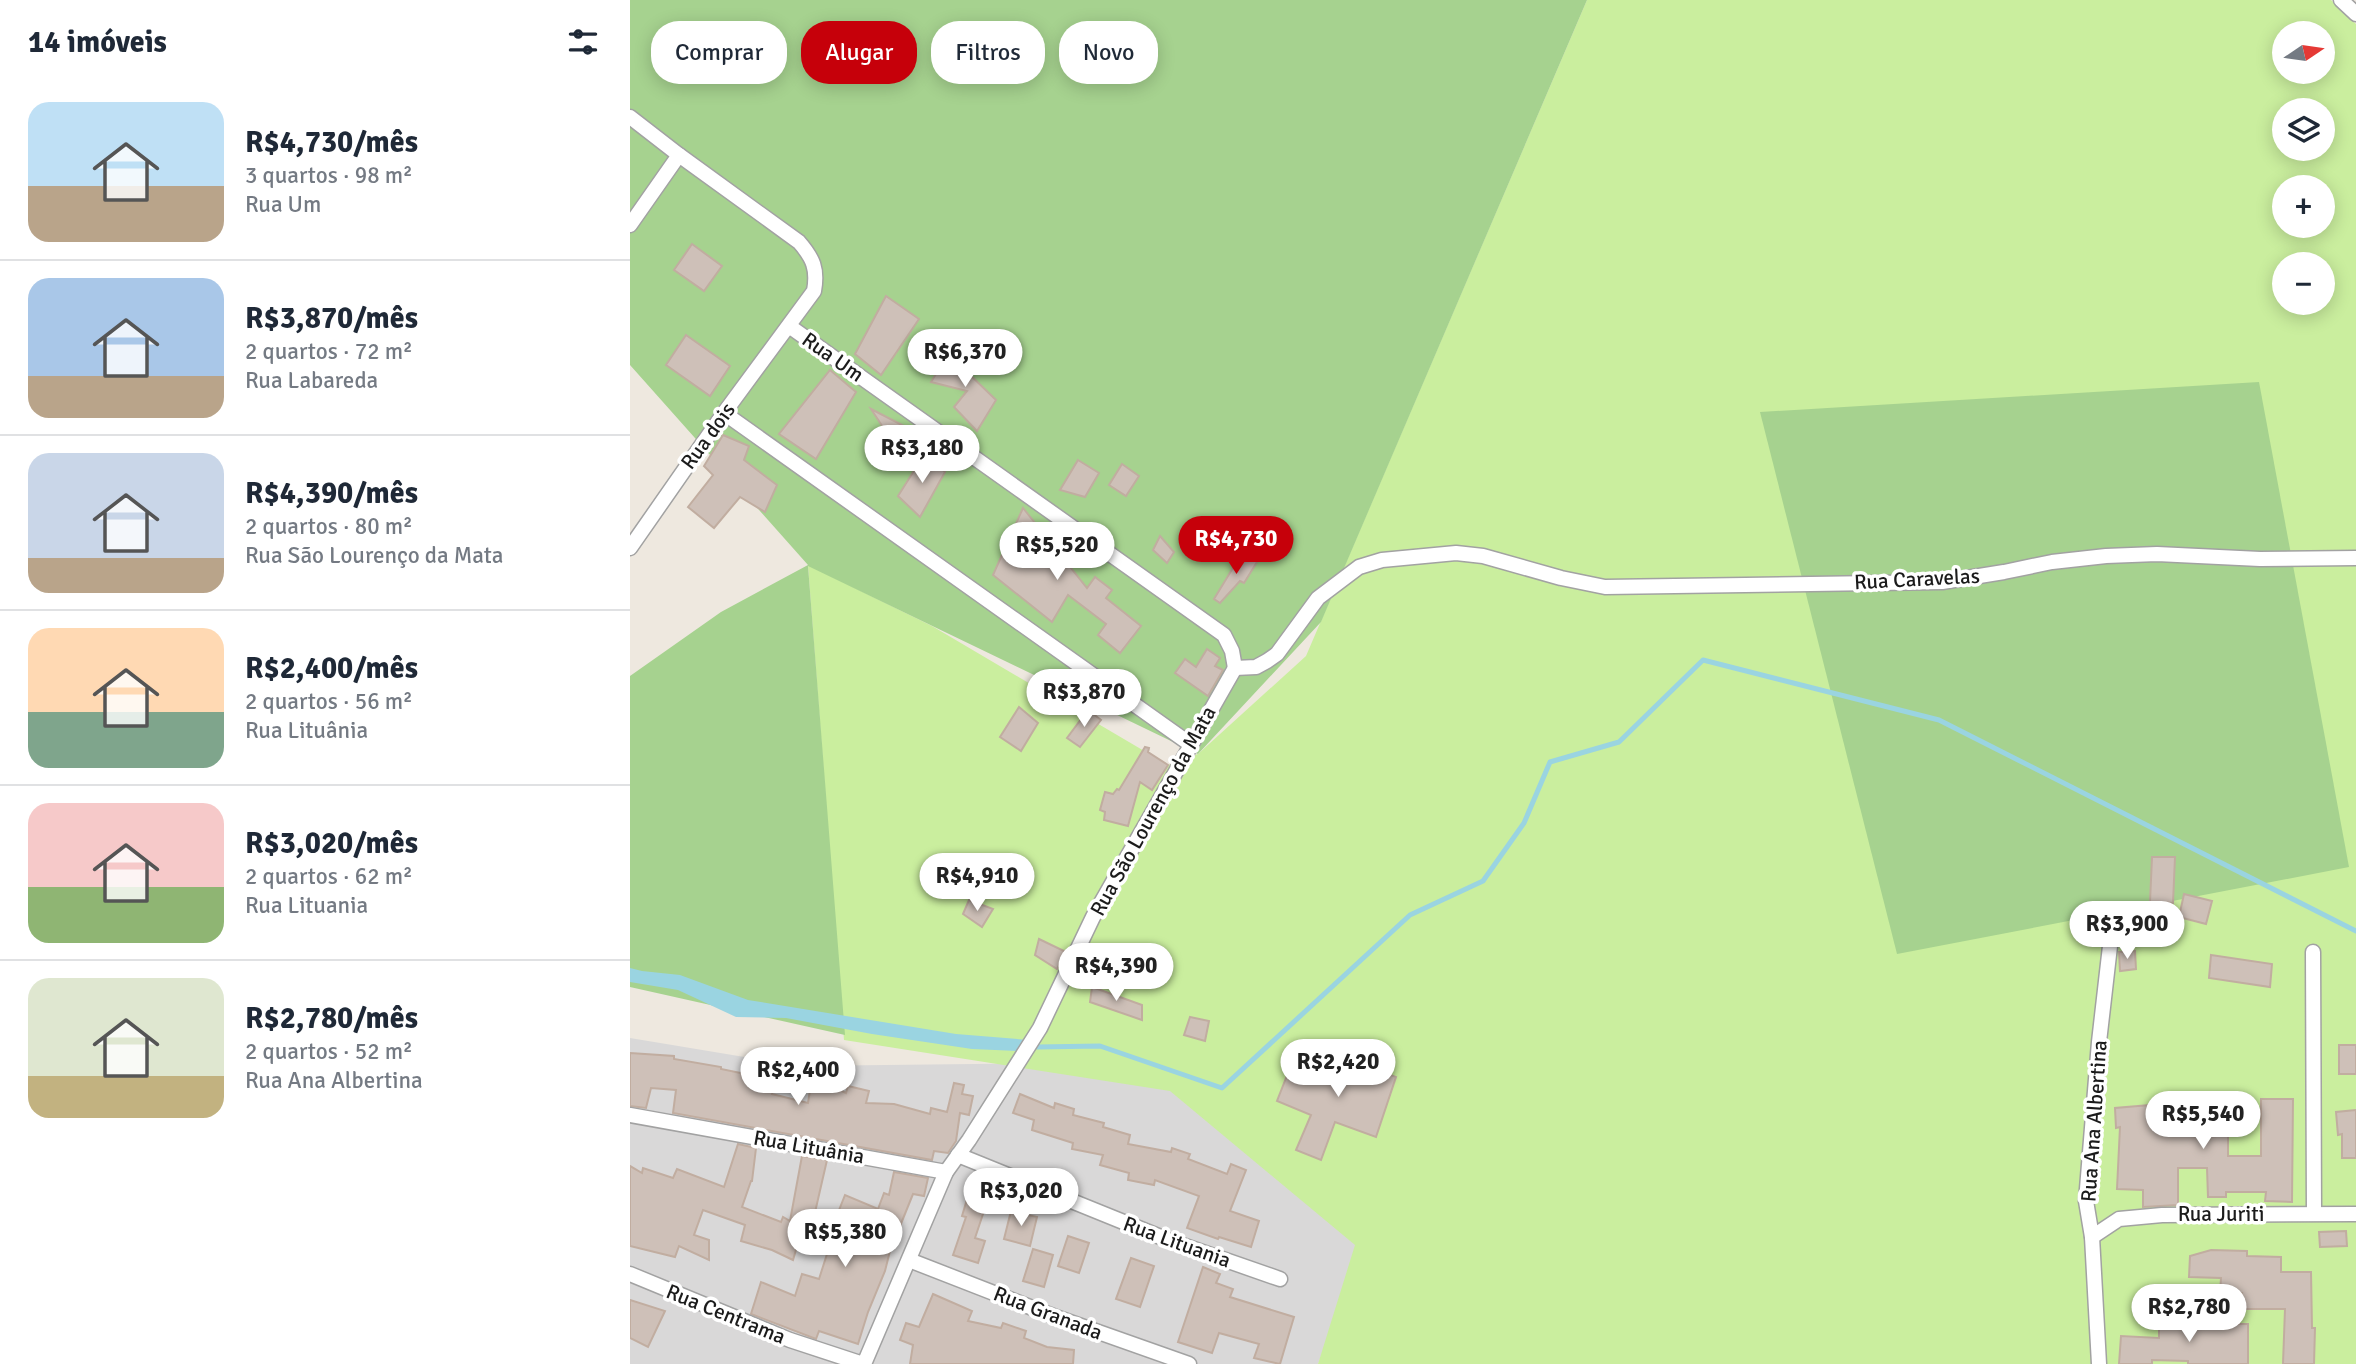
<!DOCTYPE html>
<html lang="pt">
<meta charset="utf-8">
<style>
body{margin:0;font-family:Signika,sans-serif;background:#f2f2f3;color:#1f2937;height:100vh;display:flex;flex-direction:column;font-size:26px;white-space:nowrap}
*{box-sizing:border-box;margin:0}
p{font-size:23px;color:#747a83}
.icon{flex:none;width:38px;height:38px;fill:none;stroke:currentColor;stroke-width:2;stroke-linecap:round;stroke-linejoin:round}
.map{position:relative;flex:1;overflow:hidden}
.details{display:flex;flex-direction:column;background:#fff;width:630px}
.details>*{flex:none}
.guide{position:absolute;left:21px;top:21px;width:665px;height:63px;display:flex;gap:14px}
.needle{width:46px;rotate:77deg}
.buttons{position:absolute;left:1642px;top:21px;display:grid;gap:14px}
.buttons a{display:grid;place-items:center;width:63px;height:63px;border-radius:50%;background:#fff;box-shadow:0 4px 18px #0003;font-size:35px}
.price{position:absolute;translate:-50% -60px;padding:0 16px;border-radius:24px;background:#fff;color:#222;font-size:23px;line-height:46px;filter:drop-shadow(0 2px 4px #0008)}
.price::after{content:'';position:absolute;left:50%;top:42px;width:21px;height:16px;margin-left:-10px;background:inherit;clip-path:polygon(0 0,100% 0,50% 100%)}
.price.on{background:#c6000a;color:#fff}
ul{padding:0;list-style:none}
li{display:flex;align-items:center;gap:21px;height:175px;padding:0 28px}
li+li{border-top:2px solid #e0e1e3}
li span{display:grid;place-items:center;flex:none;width:196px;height:140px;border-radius:21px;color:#555}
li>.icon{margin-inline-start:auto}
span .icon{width:84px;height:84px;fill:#fffc;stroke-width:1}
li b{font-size:30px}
h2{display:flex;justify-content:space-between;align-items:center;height:84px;padding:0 28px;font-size:30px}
.tag{padding:0 24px;border-radius:28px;background:#fff;box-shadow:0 4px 18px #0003;font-size:24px;line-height:63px}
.tag.on{background:#c6000a;color:#fff}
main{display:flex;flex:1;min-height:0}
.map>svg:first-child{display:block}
</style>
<main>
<section class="details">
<h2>14 imóveis<svg class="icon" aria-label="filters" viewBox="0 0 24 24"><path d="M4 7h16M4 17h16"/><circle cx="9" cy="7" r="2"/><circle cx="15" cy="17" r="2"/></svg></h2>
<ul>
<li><span style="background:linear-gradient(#bfe0f5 60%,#b9a48a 0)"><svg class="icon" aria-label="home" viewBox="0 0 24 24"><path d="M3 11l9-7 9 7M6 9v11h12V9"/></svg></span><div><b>R$4,730/mês</b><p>3 quartos · 98 m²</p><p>Rua Um</p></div></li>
<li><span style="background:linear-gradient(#a9c7e8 70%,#b9a48a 0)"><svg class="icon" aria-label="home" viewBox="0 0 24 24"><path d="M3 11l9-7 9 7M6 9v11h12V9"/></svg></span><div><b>R$3,870/mês</b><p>2 quartos · 72 m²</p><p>Rua Labareda</p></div></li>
<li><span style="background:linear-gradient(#c9d6e8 75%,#b9a48a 0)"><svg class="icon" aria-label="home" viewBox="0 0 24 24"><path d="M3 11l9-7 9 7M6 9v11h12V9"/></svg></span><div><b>R$4,390/mês</b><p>2 quartos · 80 m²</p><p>Rua São Lourenço da Mata</p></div></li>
<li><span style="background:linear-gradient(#ffd9b3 60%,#7fa58c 0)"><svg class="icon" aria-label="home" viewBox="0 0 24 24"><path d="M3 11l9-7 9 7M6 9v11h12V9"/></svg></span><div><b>R$2,400/mês</b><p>2 quartos · 56 m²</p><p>Rua Lituânia</p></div></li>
<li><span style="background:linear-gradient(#f6c9c9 60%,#8fb573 0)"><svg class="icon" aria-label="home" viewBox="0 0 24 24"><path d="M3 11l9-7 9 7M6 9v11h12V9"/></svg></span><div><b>R$3,020/mês</b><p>2 quartos · 62 m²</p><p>Rua Lituania</p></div></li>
<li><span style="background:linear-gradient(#dfe7d0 70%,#c2b280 0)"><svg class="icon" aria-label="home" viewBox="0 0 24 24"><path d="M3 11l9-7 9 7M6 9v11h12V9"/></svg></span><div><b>R$2,780/mês</b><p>2 quartos · 52 m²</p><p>Rua Ana Albertina</p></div></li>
</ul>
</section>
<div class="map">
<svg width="1726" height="1364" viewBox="0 0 1726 1364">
<rect width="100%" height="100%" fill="#eee8df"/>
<path fill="#d9d8d8" d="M0,1038L168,1066L800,1059L688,1364H0Z"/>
<path fill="#caee9e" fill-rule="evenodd" d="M957,0H1701L1726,24V1364H688L725,1245L540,1091L214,1040L178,565L302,626L538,765L568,754L676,656ZM1654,33H1692V72H1654ZM1654,110H1692V149H1654ZM1654,187H1692V226H1654ZM1654,264H1692V303H1654Z"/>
<g fill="#a6d28f">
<path d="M0,0H957L691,622L568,754L178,566L215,1035L0,987V676L91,612L178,565L0,365Z"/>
<path d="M1629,382L1719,867L1267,954L1130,412Z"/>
</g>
<path fill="#9ad4e1" d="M0,968L12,971L50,975L118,1000L326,1034L399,1040L390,1051L342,1049L242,1034L156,1018L106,1017L48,990L0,982Z"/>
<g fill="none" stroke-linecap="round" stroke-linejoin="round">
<path stroke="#9ad4e1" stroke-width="5" d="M407,1047L470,1046L592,1088L780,915L853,881L894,823L920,762L989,742L1073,660L1309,720L1726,931"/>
</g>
<g fill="#cec0b8" stroke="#c1ada0" stroke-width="2">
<path d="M62,244L92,266L74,291L44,270Z"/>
<path d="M256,296L289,319L251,375L225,354Z"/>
<path d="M56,335L100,366L80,396L36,365Z"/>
<path d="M323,347L343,364L336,371L366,400L347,431L324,407L337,391L301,382Z"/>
<path d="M200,370L226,392L186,459L149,434Z"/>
<path d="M241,409L276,427L262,441Z"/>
<path d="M93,435L119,446L114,460L147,485L135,512L110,497L84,528L58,507L83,475L74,466Z"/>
<path d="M294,455L315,472L290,517L268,496Z"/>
<path d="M448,460L469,473L455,497L430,490Z"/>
<path d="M492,464L509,476L496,496L479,485Z"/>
<path d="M393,508L457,588L465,577L482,590L476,598L511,626L490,653L468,635L476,624L438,595L422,622L363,575Z"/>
<path d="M530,536L544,552L537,563L523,550Z"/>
<path d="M612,553L627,562L614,583L610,581L590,603L584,599Z"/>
<path d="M577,649L590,658L585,666L593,670L578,696L545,673L555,659L566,667Z"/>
<path d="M389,707L408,723L391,751L370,737Z"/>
<path d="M458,710L471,720L450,747L437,738Z"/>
<path d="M515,747L519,748L518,752L538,765L522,790L510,782L498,826L474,820L475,812L470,810L475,792L483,794L487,789L489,790Z"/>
<path d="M1522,857H1545L1543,903L1520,902Z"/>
<path d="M1554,894L1582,901L1576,924L1549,917Z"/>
<path d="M339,900L363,909L352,927L333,914Z"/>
<path d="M409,939L436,952L427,969L405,955Z"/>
<path d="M1505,951L1506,969L1490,971L1489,952Z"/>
<path d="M1581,955L1642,964L1640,987L1579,978Z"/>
<path d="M462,987L512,1005V1020L460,1002Z"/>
<path d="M560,1017L579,1021L575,1041L554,1035Z"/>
<rect x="1709" y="1045" width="17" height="29"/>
<path d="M699,1047L728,1057L727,1062L766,1077L746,1137L705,1122L691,1160L666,1150L681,1115L647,1101L660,1068L688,1082Z"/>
<path d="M0,1053L44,1056V1059L91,1067V1069L125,1076L126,1071H150L142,1094L178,1103L182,1077L216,1093L218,1086L239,1091L236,1103L264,1104L300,1114L301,1108L317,1112L324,1083L334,1085L332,1094L343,1096L339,1115L330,1113L326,1141L318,1153L304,1151L302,1160L43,1113L46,1090L21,1088L16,1108L0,1106Z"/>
<path d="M390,1094L424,1108L425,1103L444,1109L443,1115L474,1123L473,1127L500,1135L498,1144L541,1152L542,1148L560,1154L558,1159L597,1174L601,1164L616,1170L600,1211L629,1221L621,1247L589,1237L588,1239L557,1228L569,1196L525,1180L524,1185L498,1180L499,1173L470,1165L473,1155L442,1149L443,1143L402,1130L404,1120L383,1113Z"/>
<path d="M1631,1099H1663L1662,1202L1635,1201L1636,1192H1596V1197H1578L1577,1168H1548V1205L1513,1207V1190L1487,1189L1490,1127L1486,1128L1485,1108L1532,1104L1560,1105V1102L1604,1104V1128H1598V1156H1631Z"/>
<path d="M1726,1110V1158H1712V1134L1708,1135L1706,1112Z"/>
<path d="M108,1144L126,1148L122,1181H121L112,1207L151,1222L153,1217L160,1221L172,1156L197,1160L183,1221L175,1219L163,1260L142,1250L111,1241L115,1225L73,1210L64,1235L79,1240V1260L49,1246L45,1257L0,1246V1166L12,1173L13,1168L43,1178L47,1169L94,1187Z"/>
<path d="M264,1172L298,1178L294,1196L283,1194L266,1236L264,1235L255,1271L238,1312L228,1344L189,1331L186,1339L121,1314L131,1282L165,1296L172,1274L189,1279L205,1229L202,1228L215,1195L248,1209L254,1193L259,1195Z"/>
<path d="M338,1196L357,1202L345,1238L355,1241L348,1263L323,1255L336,1217L332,1216Z"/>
<path d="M381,1211L407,1217L400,1246L374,1239Z"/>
<path d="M1716,1231L1717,1246L1690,1247L1689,1232Z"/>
<path d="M438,1236L459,1243L449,1273L428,1266Z"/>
<path d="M403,1249L423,1255L414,1287L393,1281Z"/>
<path d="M1581,1250L1617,1251V1256L1651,1257V1272H1681L1682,1328H1685L1684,1364H1653L1655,1309H1610L1612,1293H1590L1591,1278L1559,1277L1560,1256Z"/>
<path d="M501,1258L524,1266L510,1307L486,1299Z"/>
<path d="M573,1267L590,1274L586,1283L603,1289L600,1297L664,1317L650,1364L624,1358L629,1344L589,1333L582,1353L548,1342Z"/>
<path d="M303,1294L342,1311L338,1321L371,1328L373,1323L396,1331L394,1338L417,1347L444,1350L443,1364H280L283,1345L270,1340L276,1323L289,1327Z"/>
<path d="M0,1300L35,1311L18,1347L0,1338Z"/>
<path d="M1529,1316L1557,1317V1324H1618V1364H1558V1361L1522,1360V1364H1489L1491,1336L1529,1338Z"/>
</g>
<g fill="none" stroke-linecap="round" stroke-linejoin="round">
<g stroke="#a2a2a2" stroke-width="17">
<g id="street">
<path d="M1711,0L1726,14"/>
<path d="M0,117L49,155L169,242C183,258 188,269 184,291L94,413L0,548"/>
<path d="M0,225L49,155"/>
<path d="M159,326L594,635L602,651L605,668"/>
<path d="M94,413L560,744"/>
<path d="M605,668L626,667L637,661L647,654L688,598L729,567L752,560L826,553L853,556L931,578L975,587L1312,582L1374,572L1422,562L1476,556L1527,554L1630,559L1726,558"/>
<path d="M1683,952L1684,1213"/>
<path d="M0,1115L316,1172"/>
<path d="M328,1155L538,1240L650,1279"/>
<path d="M1462,1237L1489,1219L1532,1215L1726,1214"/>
<path d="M279,1260L423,1316L559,1364"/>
<path d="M0,1274L160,1340L233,1364"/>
<path d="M234,1364L316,1172L339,1140L410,1028L463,917L605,668"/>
<path d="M1469,1364L1462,1237L1456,1201L1469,1042L1483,920"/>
</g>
</g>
<use href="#street" stroke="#fff" stroke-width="14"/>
</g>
<g text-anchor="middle" stroke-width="7" stroke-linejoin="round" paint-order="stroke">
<g font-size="21" fill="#1b1b1b" stroke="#fff">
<text transform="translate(203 357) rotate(35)" y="7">Rua Um</text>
<text transform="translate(78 436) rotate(-54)" y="7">Rua dois</text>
<text transform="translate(1287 579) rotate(-3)" y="7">Rua Caravelas</text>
<text transform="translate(523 811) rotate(-61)" y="7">Rua São Lourenço da Mata</text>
<text transform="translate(1464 1121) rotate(-86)" y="7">Rua Ana Albertina</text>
<text transform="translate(179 1147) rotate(10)" y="7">Rua Lituânia</text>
<text x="1591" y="1221">Rua Juriti</text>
<text transform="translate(547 1242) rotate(20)" y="7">Rua Lituania</text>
<text transform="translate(418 1313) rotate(21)" y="7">Rua Granada</text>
<text transform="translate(96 1314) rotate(22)" y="7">Rua Centrama</text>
</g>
</g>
</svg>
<div class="buttons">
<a><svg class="needle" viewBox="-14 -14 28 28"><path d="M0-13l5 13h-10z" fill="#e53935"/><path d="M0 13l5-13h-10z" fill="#747a83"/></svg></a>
<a><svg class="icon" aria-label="layers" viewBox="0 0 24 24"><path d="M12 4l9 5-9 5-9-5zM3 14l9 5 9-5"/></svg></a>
<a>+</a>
<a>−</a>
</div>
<b class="price" style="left:335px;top:389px">R$6,370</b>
<b class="price" style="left:292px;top:485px">R$3,180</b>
<b class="price on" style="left:606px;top:576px">R$4,730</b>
<b class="price" style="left:427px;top:582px">R$5,520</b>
<b class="price" style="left:454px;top:729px">R$3,870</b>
<b class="price" style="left:347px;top:913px">R$4,910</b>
<b class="price" style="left:1497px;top:961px">R$3,900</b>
<b class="price" style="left:486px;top:1003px">R$4,390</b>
<b class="price" style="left:708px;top:1099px">R$2,420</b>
<b class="price" style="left:168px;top:1107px">R$2,400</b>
<b class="price" style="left:1573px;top:1151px">R$5,540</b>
<b class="price" style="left:391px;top:1228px">R$3,020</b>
<b class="price" style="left:215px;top:1269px">R$5,380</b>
<b class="price" style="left:1559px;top:1344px">R$2,780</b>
<div class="guide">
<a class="tag">Comprar</a>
<a class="tag on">Alugar</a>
<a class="tag">Filtros</a>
<a class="tag">Novo</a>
</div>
</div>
</main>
